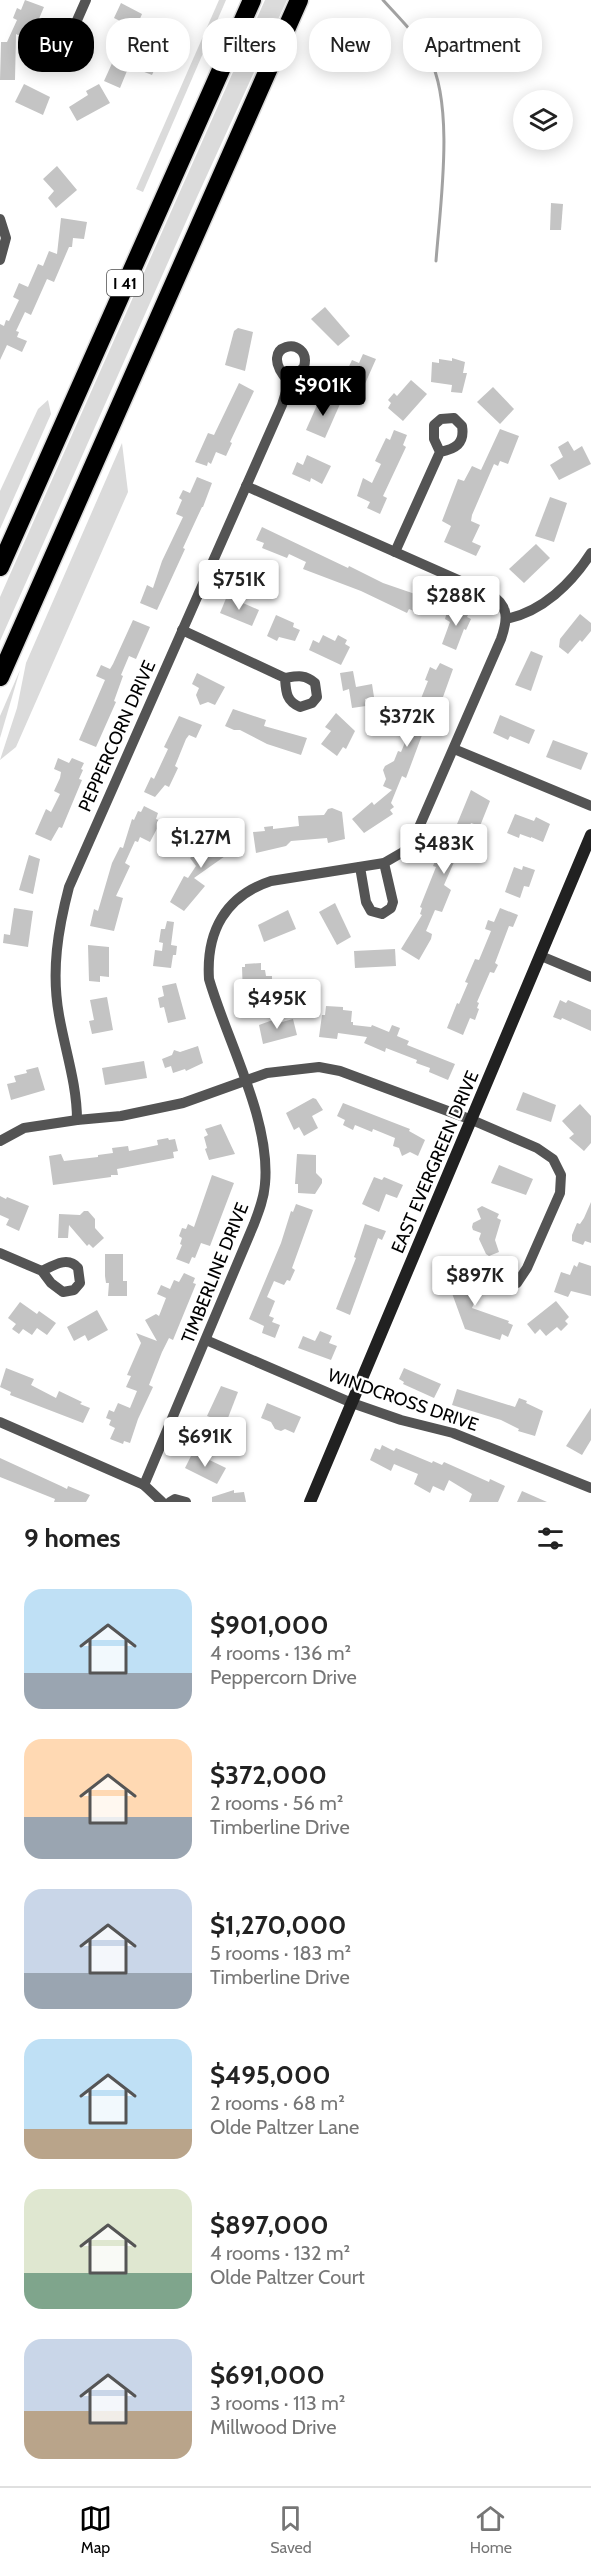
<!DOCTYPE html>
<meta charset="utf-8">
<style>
body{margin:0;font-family:Cabin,sans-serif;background:#f6f6f6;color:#222;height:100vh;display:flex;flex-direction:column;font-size:22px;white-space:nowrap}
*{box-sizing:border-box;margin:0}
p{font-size:20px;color:#767676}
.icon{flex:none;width:33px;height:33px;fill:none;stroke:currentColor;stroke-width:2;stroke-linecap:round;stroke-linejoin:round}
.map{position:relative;height:1502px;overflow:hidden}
.panel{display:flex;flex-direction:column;background:#fff;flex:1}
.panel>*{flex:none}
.top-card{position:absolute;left:18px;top:18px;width:555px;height:54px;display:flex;gap:12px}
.controls{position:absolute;left:513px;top:90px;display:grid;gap:12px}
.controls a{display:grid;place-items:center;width:60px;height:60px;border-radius:50%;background:#fff;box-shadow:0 3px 15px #0003;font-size:30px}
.price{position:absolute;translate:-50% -51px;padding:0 14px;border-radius:6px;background:#fff;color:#222;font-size:20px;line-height:39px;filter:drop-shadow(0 2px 3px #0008)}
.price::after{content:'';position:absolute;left:50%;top:36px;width:18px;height:14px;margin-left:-9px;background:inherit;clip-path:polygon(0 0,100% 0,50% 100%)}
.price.on{background:#000;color:#fff}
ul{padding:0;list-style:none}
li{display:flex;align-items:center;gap:18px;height:150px;padding:0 24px}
li span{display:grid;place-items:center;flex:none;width:168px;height:120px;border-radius:18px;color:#555}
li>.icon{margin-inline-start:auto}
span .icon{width:72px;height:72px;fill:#fffc;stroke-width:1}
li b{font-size:26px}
h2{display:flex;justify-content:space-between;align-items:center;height:72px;padding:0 24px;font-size:26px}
.chip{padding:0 21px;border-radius:24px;background:#fff;box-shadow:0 3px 15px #0003;font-size:21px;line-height:54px}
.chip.on{background:#000;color:#fff}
.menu{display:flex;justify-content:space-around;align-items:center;height:84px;border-top:2px solid #e0e0e0;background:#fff;font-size:16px;color:#767676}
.menu a{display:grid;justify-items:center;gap:3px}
.menu .on{color:#000}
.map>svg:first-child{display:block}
</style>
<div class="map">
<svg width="591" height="1502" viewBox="0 0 591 1502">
<rect width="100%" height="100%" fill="#fff"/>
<g fill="#dbdbdb">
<path d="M219,0H226L143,192L136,189Z"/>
<path d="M265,0H287L197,197L0,641V597Z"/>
<path d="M48,400L51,414L0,529V491L38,409Z"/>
<path d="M122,443L128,492L16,747L0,760L17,708L26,663Z"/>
<path d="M20,670L0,738V716Z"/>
</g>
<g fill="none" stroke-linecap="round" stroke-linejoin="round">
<path stroke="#a2a2a2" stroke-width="3" d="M383,0C399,18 418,36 429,57C455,106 440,206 436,261"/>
</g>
<g fill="#c4c4c4">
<path d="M25,0L44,7L38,21L34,20L26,39L16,34L15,80H0L1,42H7L17,20L13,18L17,8L21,10Z"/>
<path d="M121,3L142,14L129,44L114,38L122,22L114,18Z"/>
<path d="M118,50L157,64L152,75L129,66L120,88L104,81Z"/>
<path d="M24,84L50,97L43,115L15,102Z"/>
<path d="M99,84L110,103L77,121L69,107L88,95L86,91Z"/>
<path d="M57,166L77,190L56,208L48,198L54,191L43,179Z"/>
<path d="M551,203L563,204L561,230H550Z"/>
<path d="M61,218L87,222L84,239L73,238L72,247H69L54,282L47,279L31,315L25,312L16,331L19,332L17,337L27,341L22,352L7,345L0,360V324L4,326L6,320L9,321L19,300L13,297L19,283L28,287L38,264L43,266L49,251L57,254Z"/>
<path d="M325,307L350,336L338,346L311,319Z"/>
<path d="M238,328L253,332L245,371L225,365L234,331Z"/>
<path d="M363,354L376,359L360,395L347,390L351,380L344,377L352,360L359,363Z"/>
<path d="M452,358L465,362L463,373H467L462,393L451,392L452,385L431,382L432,362L439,363V359L452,361Z"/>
<path d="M411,380L427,394L403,421L388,408L391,403L388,400L394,393L397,396Z"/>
<path d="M239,383L254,391L230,442L232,443L226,456L216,452L211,464L208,462L207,466L195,462L208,433L214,435Z"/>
<path d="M493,387L514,409L500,424L477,402Z"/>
<path d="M321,396L340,404L325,438L306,430Z"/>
<path d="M500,429L519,436L508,464L500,461L498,466L494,464L472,515L471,521L480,525L472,542L481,546L476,556L444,542L451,526L442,521L458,479L464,481L472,466L481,470Z"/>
<path d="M394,430L407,435L403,445L406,447L383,496L387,498L380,514L367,508L370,502L357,496L363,478L372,483L381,464L375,461L386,438L390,440Z"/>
<path d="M568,441L574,451L582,446L591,464L559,480L550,465L563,457L558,447Z"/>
<path d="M307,455L331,466L322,484L311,478L310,482L292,474L297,462L303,465Z"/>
<path d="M197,477L212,483L203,507H202L195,522L183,548L185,549L157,610L140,603L147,585L153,588L162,561L183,517L176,514L182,500L179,498L183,490L190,493Z"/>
<path d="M550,497L567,503L554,542L535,536Z"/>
<path d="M262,527L348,568L349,566L383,583L415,594L414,596L428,603L423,615L409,609L407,613L361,591L303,569L306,562L289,554L287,558L262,548L264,543L256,540Z"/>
<path d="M536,544L550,558L524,583L509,569Z"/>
<path d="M227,596L259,610L252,626L220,613Z"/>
<path d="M449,605L469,613L467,617L471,619L466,630L464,629L456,650L442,644L450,622L445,619Z"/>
<path d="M580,614L591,623V631L582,642L580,640L568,654L559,647L560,639Z"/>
<path d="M276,615L294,623L293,627L300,630L295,641L279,637L277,641L267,636Z"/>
<path d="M133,620L150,627L136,659L129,656L121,675L123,676L114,701L116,702L96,747L79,740L105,680L96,676L101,665L110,669L113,664Z"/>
<path d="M323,635L335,641L338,635L347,640L345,644L350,647L341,665L309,650L313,640L319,643Z"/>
<path d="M531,651L543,656L531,691L515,685Z"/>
<path d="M440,663L453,669L443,697L439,704L436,703L428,719L406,778L402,776L391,803L394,807L390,810L393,814L364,833L352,819L372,802L374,805L392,790L383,786L386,779L383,770L385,766L394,761L398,751L401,752L409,733L403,731L414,704L418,706L428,681L425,680L430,667L436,670Z"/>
<path d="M353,671L356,687L372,684L374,697L365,699L366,706L352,708L349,689L343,691L340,673Z"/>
<path d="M197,673L225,687L215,705L208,702L200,705L196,695L199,688L192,684Z"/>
<path d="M233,709L266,720L264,726L307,738L301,755L267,744L240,730H234L225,726Z"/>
<path d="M336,713L355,731L346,749L343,747L337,756L321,744L331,731L325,727Z"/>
<path d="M500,715L535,730L529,744L510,736L508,740L493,733Z"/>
<path d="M179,716L202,725L196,738L189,735L186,739L175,766L178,768L169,787L165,785L155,797L144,792L151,777L154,779L168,749L164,747Z"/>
<path d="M553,740L588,753L581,770L546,757Z"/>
<path d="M58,758L69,763L72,758L84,763L81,769L83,770L79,779L82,780L62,828L59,827L51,841L35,834L46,809L51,812L60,794L54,791L60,778L61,772L54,769Z"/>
<path d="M471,790L490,801L480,826L471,823L444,885L451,890L442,912L435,910L426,931L432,934L431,939L419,960L401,949L422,915L420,914L422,908L420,907L436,867L433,866L442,845L446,847L455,829Z"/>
<path d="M144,806L158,813L156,819L161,821L150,842L140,837L138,842L135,841L125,863L130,866L116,896L123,898L114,931L90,926L94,909L98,911L112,863L120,847L123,848L132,819L134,820L138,811L141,812Z"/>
<path d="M332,808L342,812L345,839L328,843L327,838L291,841L286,846L256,853L253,832L265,831L264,827L273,826V829L299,826L298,816L324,815L328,809Z"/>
<path d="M515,814L534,821L536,817L550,824L543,842L531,837V838L520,834L519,838L507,833Z"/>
<path d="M223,833L235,849L194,878L205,886L184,911L170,902L184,876L188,878L196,866L190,858L199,852L195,847L204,840L206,842L212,837L215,840Z"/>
<path d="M29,855L40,859L33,894L19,890Z"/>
<path d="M523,866L535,870L529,887L524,886L520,898L505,892L514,867L522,870Z"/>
<path d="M335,903L351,937L337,945L319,912Z"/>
<path d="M14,908L33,911L28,947L3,943L4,934L10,935Z"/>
<path d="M500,908L518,915L513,927L509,926L495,963L498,965L494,973L490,972L477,1002L479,1003L477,1008L479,1009L475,1020L470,1018L463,1035L447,1028L457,1003L459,1004L468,983L465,982L475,959L479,960L491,931L485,929L488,920L494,922Z"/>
<path d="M288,910L296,929L264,942L258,925Z"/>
<path d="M167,921L174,922L171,945L177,946L176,955H173L171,968L153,966L155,950L162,951L163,943L159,942L161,929H165Z"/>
<path d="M88,945L109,947V977L100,976V982L89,981Z"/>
<path d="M395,949L396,966L355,968L354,951Z"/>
<path d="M261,963V970H265L266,976H272V988H264V997L243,996L242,967H245V964Z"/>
<path d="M176,983L186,1019L168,1023L164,1007L160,1008L158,998L164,996L162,986Z"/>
<path d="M107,997L113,1030L92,1034L89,1021L94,1020L90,1000Z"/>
<path d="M560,1000L566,1003L568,1000L591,1010V1031L562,1018L561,1020L553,1017Z"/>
<path d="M326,1006L343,1007V1010L352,1011L351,1022H353V1025L371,1027L372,1025L389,1032L392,1025L400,1028L397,1036L409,1041L407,1045L455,1064L448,1080L429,1072L430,1068L416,1063L417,1060L386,1048L385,1052L364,1043L367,1037L338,1033L337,1039L319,1037L322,1015H325Z"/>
<path d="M281,1017L282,1022L293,1019L297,1035L263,1044L259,1025Z"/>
<path d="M198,1046L203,1063L186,1071L185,1069L173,1073L171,1066L165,1068L162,1059L172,1055L174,1050L180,1052Z"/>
<path d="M144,1061L147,1078L105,1085L102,1068Z"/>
<path d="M38,1067L45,1090L11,1100L7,1084L16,1082L14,1076L27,1073L26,1070Z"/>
<path d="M523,1092L556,1105L551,1122L516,1110Z"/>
<path d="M313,1098L316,1099L323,1110L312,1116L318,1128L304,1136L299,1127L294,1130L286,1113Z"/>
<path d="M343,1103L410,1129L409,1131L425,1140L418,1156L410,1152L402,1156L399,1148L393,1146L395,1138L373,1129L372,1132L355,1125L353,1130L343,1125L345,1120L337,1116Z"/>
<path d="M580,1104L591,1116V1143L584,1151L569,1138L574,1134L562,1121Z"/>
<path d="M221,1124L235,1154L209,1160L205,1149L207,1148L204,1137L208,1135L205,1129Z"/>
<path d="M168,1138L169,1140L175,1139L178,1151L173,1152L174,1158L117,1169L118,1175H111V1177L53,1185L49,1156L61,1154L64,1161L98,1157V1155L113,1153L112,1148L128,1146L129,1151L158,1145L157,1140Z"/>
<path d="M297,1154L316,1155V1173L322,1179V1183L315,1194L298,1193V1184H295Z"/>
<path d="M499,1165L533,1179L526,1195L491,1183Z"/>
<path d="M212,1175L234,1183L210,1246L201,1243L195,1258L192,1257L189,1264L176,1259L182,1245L180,1244L182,1238L179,1236L182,1228L186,1229L188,1224L194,1227Z"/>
<path d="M374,1177L382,1180L384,1177L403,1185L397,1198L386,1194L379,1212L362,1204Z"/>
<path d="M0,1196L6,1199L7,1197L29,1206L19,1231L6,1225L9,1219L0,1215Z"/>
<path d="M591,1202V1243L585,1241L583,1245L572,1241V1235L577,1223L580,1224L584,1218Z"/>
<path d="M296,1204L313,1210L292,1268L295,1270L290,1281L287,1280L284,1285L274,1281L267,1297L275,1301L269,1316L274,1318L272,1322L280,1325L275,1338L262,1333L264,1326L249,1319L281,1243L291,1211L293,1212Z"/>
<path d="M482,1206L499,1214L497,1218L501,1220L495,1240L499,1252L489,1256L486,1254L479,1239L481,1233L473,1230L472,1227L473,1223L481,1219L477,1209Z"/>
<path d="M84,1211H88L95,1219V1228L104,1238L93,1248L89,1244L87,1246L69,1225L68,1238H58L59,1214L80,1215Z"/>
<path d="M365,1224L386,1231L382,1240L378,1238L350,1315L336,1309L356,1258L354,1257Z"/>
<path d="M105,1254H123V1281H127V1296H108L109,1283H106L105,1276Z"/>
<path d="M579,1262L591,1266V1296L571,1291L568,1297L554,1292L561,1272L570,1275L574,1265L577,1267Z"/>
<path d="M457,1264L474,1268L471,1280L477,1296L472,1308L509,1321L508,1323L513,1325L508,1337L502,1334L500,1340L465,1329L449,1285L452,1284Z"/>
<path d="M184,1273L195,1278L193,1283L196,1284L173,1340L169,1338L162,1352L149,1385L153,1387L138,1419L130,1443L124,1441L123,1444L110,1439L115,1428L109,1425L111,1420L106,1418L109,1410L114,1412L118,1403L130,1408L137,1391L126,1387L131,1376L127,1375L141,1343L136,1333L157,1341L145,1320L156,1314L159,1316L166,1298L157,1294L161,1285L170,1289L174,1280L179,1282Z"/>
<path d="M556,1301L569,1317L565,1321L568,1324L561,1331L557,1327L546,1336L540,1329L535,1334L527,1324Z"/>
<path d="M20,1302L37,1314L39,1311L56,1323L47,1335L37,1328L32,1335L23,1329L19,1334L12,1329L16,1324L8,1318Z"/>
<path d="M97,1310L108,1330L88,1341L85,1335L74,1341L67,1327Z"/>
<path d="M320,1331L332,1336L329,1343L337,1346L331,1360L298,1348L303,1336L315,1341Z"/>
<path d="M6,1368L34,1379L31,1385L56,1398L59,1391L82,1402L80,1404L90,1408L83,1423L10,1395L11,1392L0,1387Z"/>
<path d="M404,1368L441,1384L434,1398L403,1384L404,1382L399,1379Z"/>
<path d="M221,1386L238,1392L226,1423L207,1416Z"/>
<path d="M457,1389L515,1407L519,1398L527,1401L526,1403L543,1411L535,1436L518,1431L519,1429L501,1420L452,1405Z"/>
<path d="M267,1403L301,1417L294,1433L285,1429L281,1431L275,1429L271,1422L261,1418Z"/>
<path d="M591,1408V1440L582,1455L566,1446Z"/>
<path d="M382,1445L394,1451L396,1448L432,1463L433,1461L442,1465L444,1462L489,1482L490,1479L505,1486L498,1502H469L472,1494L449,1480L444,1491L433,1486L430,1493L414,1484L418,1474L394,1464L391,1471L370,1460L375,1448L380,1450Z"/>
<path d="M193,1452L226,1468L217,1484L185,1468Z"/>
<path d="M0,1458L61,1486L67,1489L68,1486L90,1495L86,1502H54L55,1499L0,1477Z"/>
<path d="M234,1490V1493L244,1492L246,1502H212V1497Z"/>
<path d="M522,1491L547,1502H517Z"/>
</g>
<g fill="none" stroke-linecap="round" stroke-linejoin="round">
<g stroke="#dbdbdb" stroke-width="21">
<g id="highway">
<path d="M0,567L252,0"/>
<path d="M0,677L299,0"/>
</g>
</g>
<g stroke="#545454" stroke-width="10">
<path d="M63,52L86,0"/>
<path d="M0,219L6,238L0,260"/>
<path d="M395,552L440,452C455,449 465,444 462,426L454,418L441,419L434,425V439L440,452"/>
<path d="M506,619C542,612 572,583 591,553"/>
<path d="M182,630L285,678C286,692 286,701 300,707L312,703L317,697L315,683C305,674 297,676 285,678"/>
<path d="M454,749L591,806"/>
<path d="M360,867L366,902L371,911L382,914L391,908L393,902L384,863"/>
<path d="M541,956L591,977"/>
<path d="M77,1120C77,1084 65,1050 59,1015C51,971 58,929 69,887L282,405L289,382L304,367C313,334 252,342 289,382"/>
<path d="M0,1141L24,1128L77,1120L121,1116L183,1103L267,1073L319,1067L340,1071L472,1120L537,1148L553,1159L561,1175L560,1193L527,1268L517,1283"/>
<path d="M0,1253L42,1271L51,1283L63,1292L74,1290L80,1283L78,1268C68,1256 54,1265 42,1271"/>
<path d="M206,1340L352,1403L401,1420L453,1433L591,1488"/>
<path d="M0,1422L144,1485L162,1502"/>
<path d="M144,1485L254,1224C259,1211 264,1198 265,1184C271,1120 227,1041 209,979C206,932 225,896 271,881L384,863L403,852L413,841L501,639C508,619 509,605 490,594L246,486"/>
<path d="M170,1502L175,1499L186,1502"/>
</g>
<path stroke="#212121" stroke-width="12" d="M310,1502L591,835"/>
<use href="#highway" stroke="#000" stroke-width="18"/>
</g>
<g text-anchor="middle" stroke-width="4.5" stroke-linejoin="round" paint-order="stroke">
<rect fill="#fff" stroke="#4c4c4c" stroke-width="1.5" x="107" y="270" width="36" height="26" rx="4.5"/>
<g font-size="16" font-weight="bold" fill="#000">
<text x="125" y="289">I 41</text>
</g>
<g font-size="18" fill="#000" stroke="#fff">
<text transform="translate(117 736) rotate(-66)" y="6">PEPPERCORN DRIVE</text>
<text transform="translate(435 1162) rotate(-67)" y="6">EAST EVERGREEN DRIVE</text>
<text transform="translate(215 1273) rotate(-68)" y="6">TIMBERLINE DRIVE</text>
<text transform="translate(403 1400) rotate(19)" y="6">WINDCROSS DRIVE</text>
</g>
</g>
</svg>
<div class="controls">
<a><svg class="icon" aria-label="layers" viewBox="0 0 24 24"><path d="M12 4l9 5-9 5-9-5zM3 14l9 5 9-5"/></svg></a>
</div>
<b class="price on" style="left:323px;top:417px">$901K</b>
<b class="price" style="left:239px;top:611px">$751K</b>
<b class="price" style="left:456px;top:627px">$288K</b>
<b class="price" style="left:407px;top:748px">$372K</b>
<b class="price" style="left:201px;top:869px">$1.27M</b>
<b class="price" style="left:444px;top:875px">$483K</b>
<b class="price" style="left:277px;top:1030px">$495K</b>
<b class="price" style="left:475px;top:1307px">$897K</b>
<b class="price" style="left:205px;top:1468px">$691K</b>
<div class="top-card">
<a class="chip on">Buy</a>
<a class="chip">Rent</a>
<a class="chip">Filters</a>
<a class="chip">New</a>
<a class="chip">Apartment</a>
</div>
</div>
<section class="panel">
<h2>9 homes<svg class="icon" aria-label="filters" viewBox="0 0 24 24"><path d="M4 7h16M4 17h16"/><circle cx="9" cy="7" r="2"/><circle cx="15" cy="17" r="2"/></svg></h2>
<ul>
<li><span style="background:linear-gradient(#bfe0f5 70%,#9aa5b1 0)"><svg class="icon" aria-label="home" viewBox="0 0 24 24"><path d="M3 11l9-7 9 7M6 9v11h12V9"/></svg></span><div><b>$901,000</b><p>4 rooms · 136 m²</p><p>Peppercorn Drive</p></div></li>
<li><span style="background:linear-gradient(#ffd9b3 65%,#9aa5b1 0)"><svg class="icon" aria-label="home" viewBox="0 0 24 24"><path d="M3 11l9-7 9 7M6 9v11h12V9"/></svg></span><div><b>$372,000</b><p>2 rooms · 56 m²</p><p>Timberline Drive</p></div></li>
<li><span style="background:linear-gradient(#c9d6e8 70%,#9aa5b1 0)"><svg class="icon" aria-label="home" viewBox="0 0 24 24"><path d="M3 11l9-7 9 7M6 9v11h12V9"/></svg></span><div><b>$1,270,000</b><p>5 rooms · 183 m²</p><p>Timberline Drive</p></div></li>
<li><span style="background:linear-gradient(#bfe0f5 75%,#b9a48a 0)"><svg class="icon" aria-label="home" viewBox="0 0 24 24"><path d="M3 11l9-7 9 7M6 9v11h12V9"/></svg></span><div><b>$495,000</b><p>2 rooms · 68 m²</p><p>Olde Paltzer Lane</p></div></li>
<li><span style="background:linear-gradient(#dfe7d0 70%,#7fa58c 0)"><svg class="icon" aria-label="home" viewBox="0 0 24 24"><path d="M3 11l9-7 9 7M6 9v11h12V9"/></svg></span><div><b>$897,000</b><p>4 rooms · 132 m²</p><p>Olde Paltzer Court</p></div></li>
<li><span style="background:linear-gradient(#c9d6e8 60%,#b9a48a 0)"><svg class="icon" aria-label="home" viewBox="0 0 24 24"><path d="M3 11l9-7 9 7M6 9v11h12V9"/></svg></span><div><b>$691,000</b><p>3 rooms · 113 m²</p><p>Millwood Drive</p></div></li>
</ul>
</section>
<nav class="menu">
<a class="on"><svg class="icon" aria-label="map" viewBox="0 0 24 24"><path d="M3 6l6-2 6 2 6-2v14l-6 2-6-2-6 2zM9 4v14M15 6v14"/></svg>Map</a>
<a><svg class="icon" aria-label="saved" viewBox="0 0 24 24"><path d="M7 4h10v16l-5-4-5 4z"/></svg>Saved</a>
<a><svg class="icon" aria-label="home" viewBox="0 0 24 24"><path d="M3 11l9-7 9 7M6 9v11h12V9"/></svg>Home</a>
</nav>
